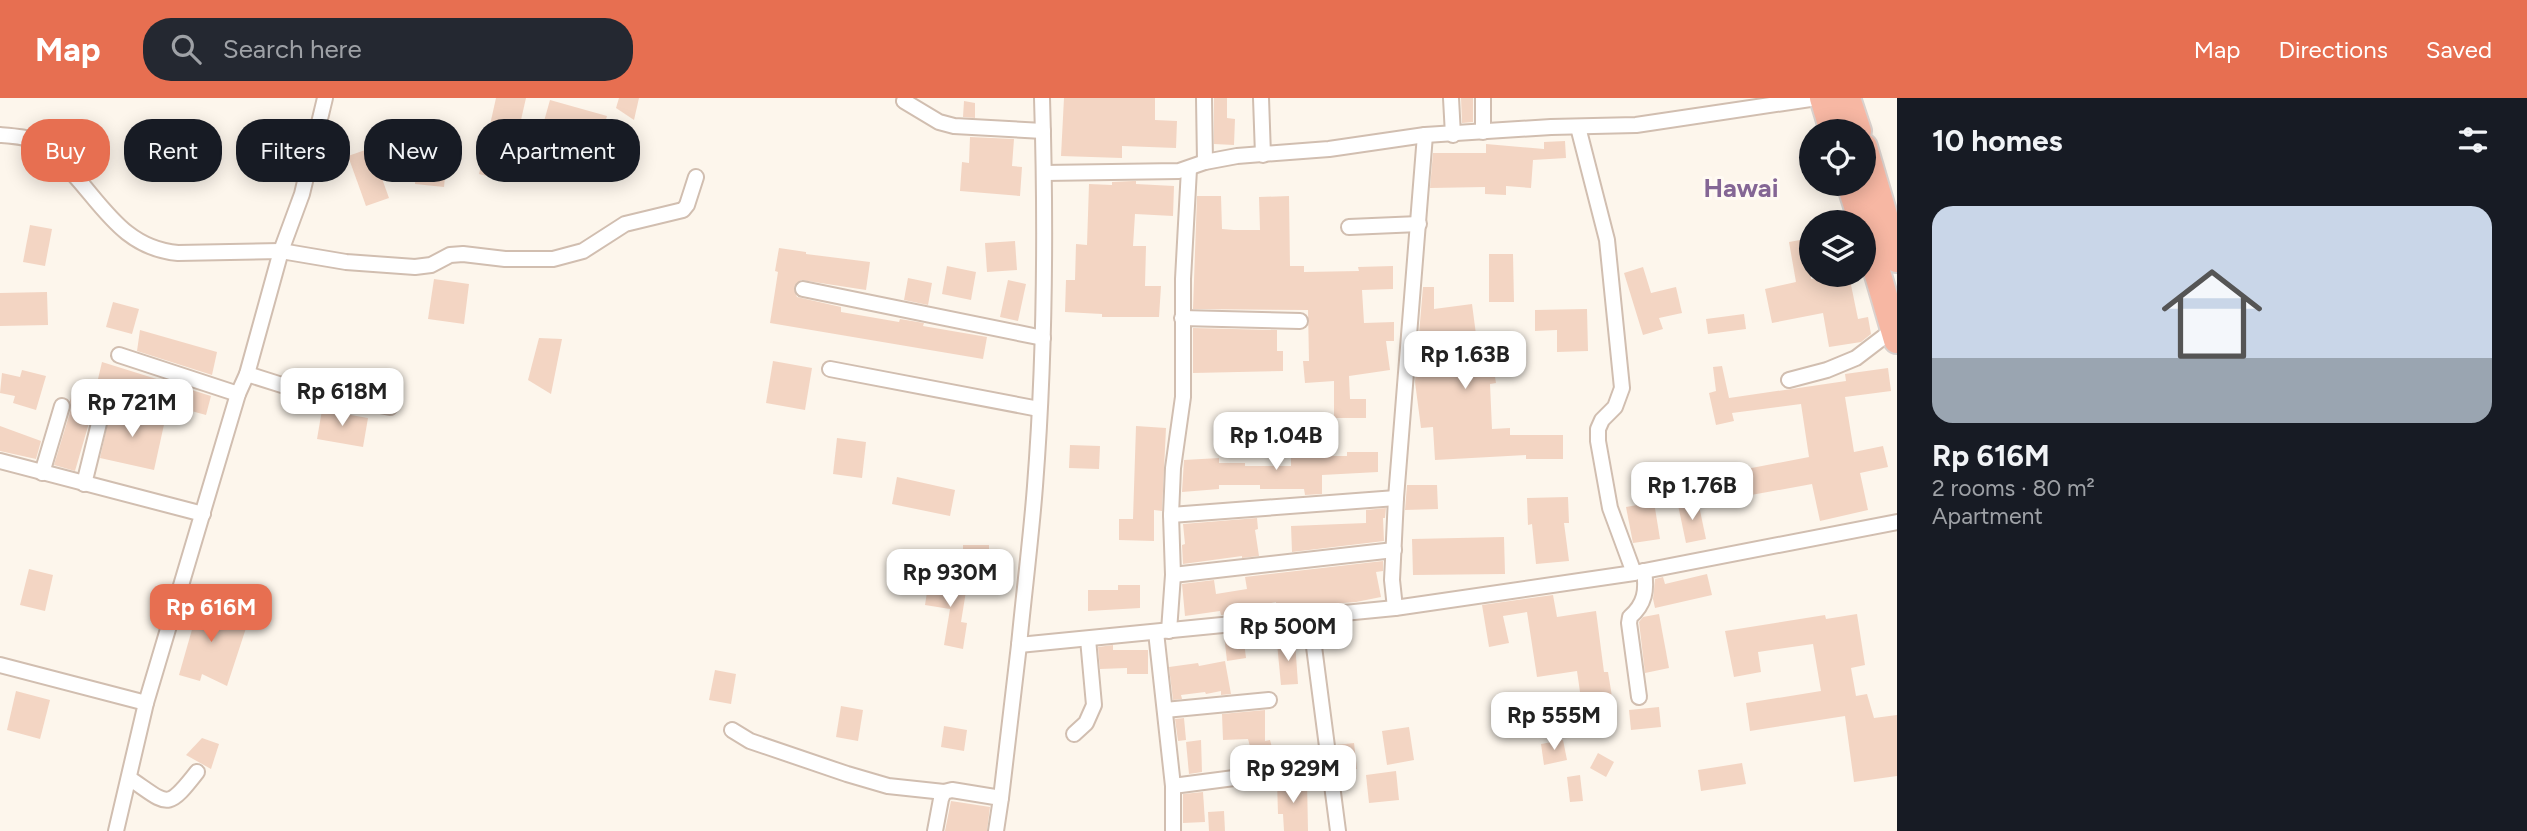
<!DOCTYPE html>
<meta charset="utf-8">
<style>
body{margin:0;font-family:Figtree,sans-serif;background:#242831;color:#f1f3f6;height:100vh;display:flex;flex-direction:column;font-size:26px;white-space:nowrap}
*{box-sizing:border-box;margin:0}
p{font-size:23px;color:#9ea1a6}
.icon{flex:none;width:38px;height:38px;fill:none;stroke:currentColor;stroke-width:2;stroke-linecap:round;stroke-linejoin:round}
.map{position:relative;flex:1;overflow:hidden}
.details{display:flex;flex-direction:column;background:#171b24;width:630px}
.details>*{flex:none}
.top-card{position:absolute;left:21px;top:21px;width:665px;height:63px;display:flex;gap:14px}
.tools{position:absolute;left:1799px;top:21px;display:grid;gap:14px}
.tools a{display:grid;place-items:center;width:77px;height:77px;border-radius:50%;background:#171b24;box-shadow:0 4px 18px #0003;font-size:35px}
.price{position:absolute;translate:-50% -60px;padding:0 16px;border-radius:14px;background:#fff;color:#222;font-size:23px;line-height:46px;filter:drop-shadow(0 2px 4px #0008)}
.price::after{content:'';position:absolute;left:50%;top:42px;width:21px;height:16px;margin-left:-10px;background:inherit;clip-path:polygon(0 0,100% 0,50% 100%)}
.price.selected{background:#e76f51;color:#fff}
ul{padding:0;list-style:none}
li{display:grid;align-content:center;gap:14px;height:371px;padding:0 35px}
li+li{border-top:2px solid #363941}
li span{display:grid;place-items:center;height:217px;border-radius:21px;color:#555}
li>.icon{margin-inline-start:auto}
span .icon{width:126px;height:126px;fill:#fffc;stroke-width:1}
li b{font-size:30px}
h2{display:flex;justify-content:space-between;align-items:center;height:84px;padding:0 35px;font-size:30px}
.tag{padding:0 24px;border-radius:28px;background:#171b24;box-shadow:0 4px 18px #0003;font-size:24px;line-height:63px}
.tag.selected{background:#e76f51;color:#fff}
header{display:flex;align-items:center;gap:42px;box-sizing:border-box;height:98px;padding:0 35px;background:#e76f51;color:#fff}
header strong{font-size:33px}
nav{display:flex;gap:38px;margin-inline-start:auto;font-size:24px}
.search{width:490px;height:63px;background:#242831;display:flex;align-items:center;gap:18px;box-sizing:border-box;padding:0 24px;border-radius:28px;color:#9ea1a6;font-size:26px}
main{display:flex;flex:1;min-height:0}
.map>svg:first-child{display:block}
</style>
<header>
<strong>Map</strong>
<div class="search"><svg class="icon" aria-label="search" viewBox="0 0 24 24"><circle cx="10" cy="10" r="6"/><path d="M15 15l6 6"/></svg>Search here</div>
<nav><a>Map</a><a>Directions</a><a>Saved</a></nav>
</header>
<main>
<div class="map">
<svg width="1897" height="733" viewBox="0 0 1897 733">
<rect width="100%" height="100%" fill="#fdf6ec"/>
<g fill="#f3d5c3">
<path d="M496,0H526L507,83L479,76Z"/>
<path d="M619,0H639L634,22L616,10Z"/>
<path d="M1064,0H1155V22L1177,23L1176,50L1122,48V60L1061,58Z"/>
<path d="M1214,0H1227V20L1235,21L1234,47L1214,46Z"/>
<path d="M1461,0H1473V24L1462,25Z"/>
<path d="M550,2L607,18L596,57L539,41Z"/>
<path d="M964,3L975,5V20L963,19Z"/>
<path d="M260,38L276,40L274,60L258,58Z"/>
<path d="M180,39L211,45L207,67L175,61Z"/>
<path d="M970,39L1014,41L1012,68L1022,69L1020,98L960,93L962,64L969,65Z"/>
<path d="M1565,43L1566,60L1533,62L1531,90L1506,88V97L1485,96V89L1430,90L1433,55H1486V46L1544,51V44Z"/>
<path d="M371,50L389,100L366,108L348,58Z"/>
<path d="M416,66L446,68L444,89L415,86Z"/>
<path d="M1133,83H1136V86L1174,88L1173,118L1135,116L1133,148H1146L1145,188H1161L1159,219H1102V216L1065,214L1066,182H1075L1076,146L1087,147L1089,86L1112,87V84Z"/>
<path d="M1197,98H1221L1222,131L1234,132H1260L1259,99L1289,98L1290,168H1304V174L1359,173L1358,169L1393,168V191L1362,192L1364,225L1394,224V243H1386L1390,272L1349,278L1350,301H1366V320H1334V283L1305,285L1303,263H1309L1308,212L1193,211Z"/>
<path d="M30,127L52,131L45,168L23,164Z"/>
<path d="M1811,140V181L1833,177H1849L1858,221L1868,219L1871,236L1861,244L1829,249L1823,215L1772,225L1765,191L1796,184L1789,144Z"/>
<path d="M1015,143L1017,172L987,174L985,145Z"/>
<path d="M779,150L806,154V156L870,164L866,192L801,182L794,190L797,199L841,209V214L899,224L900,221L924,225L923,228L987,239L983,261L770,225L778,174L775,173Z"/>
<path d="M1489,156H1513L1514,204H1489Z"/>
<path d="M947,168L976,174L971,202L942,196Z"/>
<path d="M1643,169L1651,195L1676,189L1682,215L1659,220L1663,231L1643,237L1624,175Z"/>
<path d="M908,180L932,185L928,207L904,202Z"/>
<path d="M434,181L469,186L464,226L428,221Z"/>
<path d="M1008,182L1026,186L1018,223L1000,219Z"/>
<path d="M1423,189H1434V211L1472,206L1477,244L1489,243L1493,266L1496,285L1490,286L1492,331L1510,330V337H1563V361H1526V357L1435,362L1433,329L1421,330L1415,284L1417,255L1421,254L1419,236Z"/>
<path d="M47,194L48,227L0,228V195Z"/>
<path d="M113,204L139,211L132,236L106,229Z"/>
<path d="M1587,211L1588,253L1557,254V232L1535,233V212Z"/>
<path d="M1744,216L1746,231L1708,236L1706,221Z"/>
<path d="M1193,230L1277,232V253H1283V273L1193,275Z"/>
<path d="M140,232L217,254L212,277L137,253Z"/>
<path d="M539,240L562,241L551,296L528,282Z"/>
<path d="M773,263L812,270L805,312L766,305Z"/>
<path d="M102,264L211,298L206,317L184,311L186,304L98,281Z"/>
<path d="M1722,268L1729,300L1846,283L1845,276L1888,270L1891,293L1845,299L1854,354L1883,348L1888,369L1860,375L1868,412L1820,423L1812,386L1740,399L1736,373L1809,359L1801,306L1732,315L1734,323L1716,327L1709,295L1716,293L1713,269Z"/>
<path d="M22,272L46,278L36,312L13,305L15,298L0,295L2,275L20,279Z"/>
<path d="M75,287L98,294L75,373L54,367L71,311L70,303Z"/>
<path d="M111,310L165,322L154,372L100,360Z"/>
<path d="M322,312L368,320L363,349L317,341Z"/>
<path d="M0,328L41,343L36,361L0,353Z"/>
<path d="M1136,328L1166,330L1162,413L1154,412V443L1119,442V421H1133Z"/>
<path d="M837,340L866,344L862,380L833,376Z"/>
<path d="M1070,347L1100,348L1099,371L1069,370Z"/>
<path d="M1347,354H1378V374L1322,377V396L1305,397L1304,391H1260V387H1219V391L1182,394L1184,362L1219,360V365H1245V368H1291V358H1347Z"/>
<path d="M897,379L955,392L950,418L892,406Z"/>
<path d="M1407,387H1437L1438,411L1405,412Z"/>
<path d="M1568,399L1569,425H1564L1569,463L1536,466L1532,426L1528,427L1527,400Z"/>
<path d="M1698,403L1706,441L1686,445L1678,407Z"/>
<path d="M1654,404L1660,441L1633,445L1626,409Z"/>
<path d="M1386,410L1385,420H1383L1384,443L1292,454L1291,428L1366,425V412Z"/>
<path d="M1257,420L1258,431L1255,432L1259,458L1242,460V458L1183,466L1182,447L1185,446L1183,426Z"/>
<path d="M1504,439L1505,476L1413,477L1412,441Z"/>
<rect x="963" y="447" width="26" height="26"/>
<path d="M1383,463V473L1376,474L1381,499L1356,504L1276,510V504L1239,511L1240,516L1221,517L1220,513L1185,518L1182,486L1214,482L1216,496L1247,491L1245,479Z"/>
<path d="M29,471L53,477L45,513L20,507Z"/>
<path d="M1707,476L1712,497L1655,510L1653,501L1655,481L1663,479L1665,486Z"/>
<path d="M929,481L967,487L961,524L967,525L963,551L944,547L950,511L925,507Z"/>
<path d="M1118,487H1140V510L1088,513V492H1118Z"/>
<path d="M198,492L219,496L212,526L247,527L227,588L202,576L200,583L179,577L197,514L194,513Z"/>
<path d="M1553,497L1557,519L1596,513L1604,574H1608L1614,611L1583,615L1577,573L1537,579L1527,514L1503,518L1509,545L1489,549L1482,507Z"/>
<path d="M1659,516L1669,570L1645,575L1639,524L1643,519Z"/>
<path d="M1857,516L1865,567L1851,570L1856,598L1867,596L1874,620L1897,617V678L1854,684L1845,618L1750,633L1746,605L1821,593L1813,546L1758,554L1761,574L1734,579L1725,533L1825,517L1826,521Z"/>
<path d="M1243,535L1246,560L1227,563L1224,537Z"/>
<path d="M1295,544L1298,586L1281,587L1277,545Z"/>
<path d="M1113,547V552H1148V576H1127V570L1100,571L1098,549Z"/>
<path d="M1225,563L1231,596L1221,597V593L1206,596L1205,594L1181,597L1182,601L1173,602L1169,569L1198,565L1199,568Z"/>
<path d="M715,572L736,576L731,606L709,602Z"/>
<path d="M16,593L50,602L40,641L7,632Z"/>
<path d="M841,608L863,612L858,643L836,639Z"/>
<path d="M1659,609L1661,629L1631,632L1629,612Z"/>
<path d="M1265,612V643L1270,642L1274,657L1254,663L1248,641L1223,642L1222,616Z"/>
<path d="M1184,620L1186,642L1178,643L1175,621Z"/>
<path d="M944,628L967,632L964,653L941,649Z"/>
<path d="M1409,629L1414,662L1387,667L1382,633Z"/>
<path d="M202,640L219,646L211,671L186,657Z"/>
<path d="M1201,642L1202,674L1189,676L1186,644Z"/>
<path d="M1563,642L1567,662L1544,667L1541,646Z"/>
<path d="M1354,645L1357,671L1340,673L1336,647Z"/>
<path d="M1598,655L1614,664L1606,679L1590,670Z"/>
<path d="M1742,665L1746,686L1701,693L1698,672Z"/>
<path d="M1396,673L1399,702L1369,705L1366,677Z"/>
<path d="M1580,677L1583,703L1570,704L1567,679Z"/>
<path d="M1307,682L1308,733H1284L1283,716H1278L1277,683Z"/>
<path d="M1203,694L1205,724L1183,725V696Z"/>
<path d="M951,703L990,709L987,733H945Z"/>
<path d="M1224,713L1225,733H1209L1208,714Z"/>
</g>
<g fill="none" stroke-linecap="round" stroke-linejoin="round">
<g stroke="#d1beb0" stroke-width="18">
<g id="street">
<path d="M1042,0C1046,129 1045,259 1035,388C1031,441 1024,494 1019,547L1395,510L1634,475L1897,424"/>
<path d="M1204,0L1205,64"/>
<path d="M1261,0L1263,57"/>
<path d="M1451,0L1453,37"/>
<path d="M904,3L939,24L954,28L1043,33"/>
<path d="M1578,29L1607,142L1622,290L1615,309L1602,322L1598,331V343L1610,410L1634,475"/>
<path d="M1483,34V0"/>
<path d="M0,37C13,38 30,39 42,46C50,50 56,59 62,64C100,101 120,150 178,155L281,153L346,164L415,169L431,167L450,157L463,156L505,161H553L583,153L625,126L683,112L687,107L696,79"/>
<path d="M1044,75L1179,73L1205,64L1237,58L1329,51L1425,37L1551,29L1636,27L1817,0"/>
<path d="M1349,129L1419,126"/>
<path d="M803,191L1043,240"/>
<path d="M1182,220L1300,223"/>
<path d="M119,257L238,296"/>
<path d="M830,271L1039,311"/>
<path d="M247,276L285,288L390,309"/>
<path d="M1789,282L1827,272L1856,260L1894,231"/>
<path d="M0,363L203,416"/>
<path d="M42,375L62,308"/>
<path d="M84,386L102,313"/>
<path d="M1171,417L1396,400"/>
<path d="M1173,477L1394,452"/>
<path d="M1395,510L1392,482L1396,400L1425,37"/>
<path d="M1310,518L1338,733"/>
<path d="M1169,533L1173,477L1171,417L1173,370L1183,299V181L1189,71"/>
<path d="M1156,534L1173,688V733"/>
<path d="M0,567L146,605"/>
<path d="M1639,599L1629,525L1630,519C1645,506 1647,492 1644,473"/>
<path d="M1165,612L1269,602"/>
<path d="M732,632L750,643L847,676L888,688L944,694"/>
<path d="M1074,636L1086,625L1094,607L1088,541"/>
<path d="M129,680C168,706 166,714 197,674"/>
<path d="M1173,688L1257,677"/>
<path d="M1001,700L1019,547"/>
<path d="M116,733L146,605L238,296L247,276L281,153L302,96L325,0"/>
<path d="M935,733L941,701L944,694L952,692L1001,700L996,733"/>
</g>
</g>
<g stroke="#dad1cd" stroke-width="30">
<g id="highway">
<path d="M1823,0L1833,33"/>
<path d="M1847,0L1858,33"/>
<path d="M1864,49L1897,161"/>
<path d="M1850,86L1862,124"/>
<path d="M1864,129L1897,242"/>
</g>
</g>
<use href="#street" stroke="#fff" stroke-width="14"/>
<use href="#highway" stroke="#f7b7a3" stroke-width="26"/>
</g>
<g text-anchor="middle" stroke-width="6" stroke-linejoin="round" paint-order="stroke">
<g font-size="26" font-weight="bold" fill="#846695" stroke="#fffaf3">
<text x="1741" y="99">Hawai</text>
</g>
</g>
</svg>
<div class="tools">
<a><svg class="icon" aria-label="locate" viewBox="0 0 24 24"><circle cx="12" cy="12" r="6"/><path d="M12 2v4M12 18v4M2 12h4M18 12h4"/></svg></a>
<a><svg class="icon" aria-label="layers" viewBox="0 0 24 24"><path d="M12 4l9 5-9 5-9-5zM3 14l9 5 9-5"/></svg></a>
</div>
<b class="price" style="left:1465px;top:293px">Rp 1.63B</b>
<b class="price" style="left:342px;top:330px">Rp 618M</b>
<b class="price" style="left:132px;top:341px">Rp 721M</b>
<b class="price" style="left:1276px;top:374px">Rp 1.04B</b>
<b class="price" style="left:1692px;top:424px">Rp 1.76B</b>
<b class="price" style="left:950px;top:511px">Rp 930M</b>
<b class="price selected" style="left:211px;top:546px">Rp 616M</b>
<b class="price" style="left:1288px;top:565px">Rp 500M</b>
<b class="price" style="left:1554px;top:654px">Rp 555M</b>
<b class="price" style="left:1293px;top:707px">Rp 929M</b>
<div class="top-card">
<a class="tag selected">Buy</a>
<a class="tag">Rent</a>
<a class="tag">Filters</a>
<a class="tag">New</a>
<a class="tag">Apartment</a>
</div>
</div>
<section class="details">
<h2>10 homes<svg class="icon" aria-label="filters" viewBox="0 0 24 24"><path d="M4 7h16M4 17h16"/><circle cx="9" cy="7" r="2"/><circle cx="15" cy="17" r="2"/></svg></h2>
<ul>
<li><span style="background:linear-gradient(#c9d6e8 70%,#9aa5b1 0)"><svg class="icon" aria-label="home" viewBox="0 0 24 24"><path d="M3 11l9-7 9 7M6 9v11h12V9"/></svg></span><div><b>Rp 616M</b><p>2 rooms · 80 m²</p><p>Apartment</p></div></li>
</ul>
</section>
</main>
